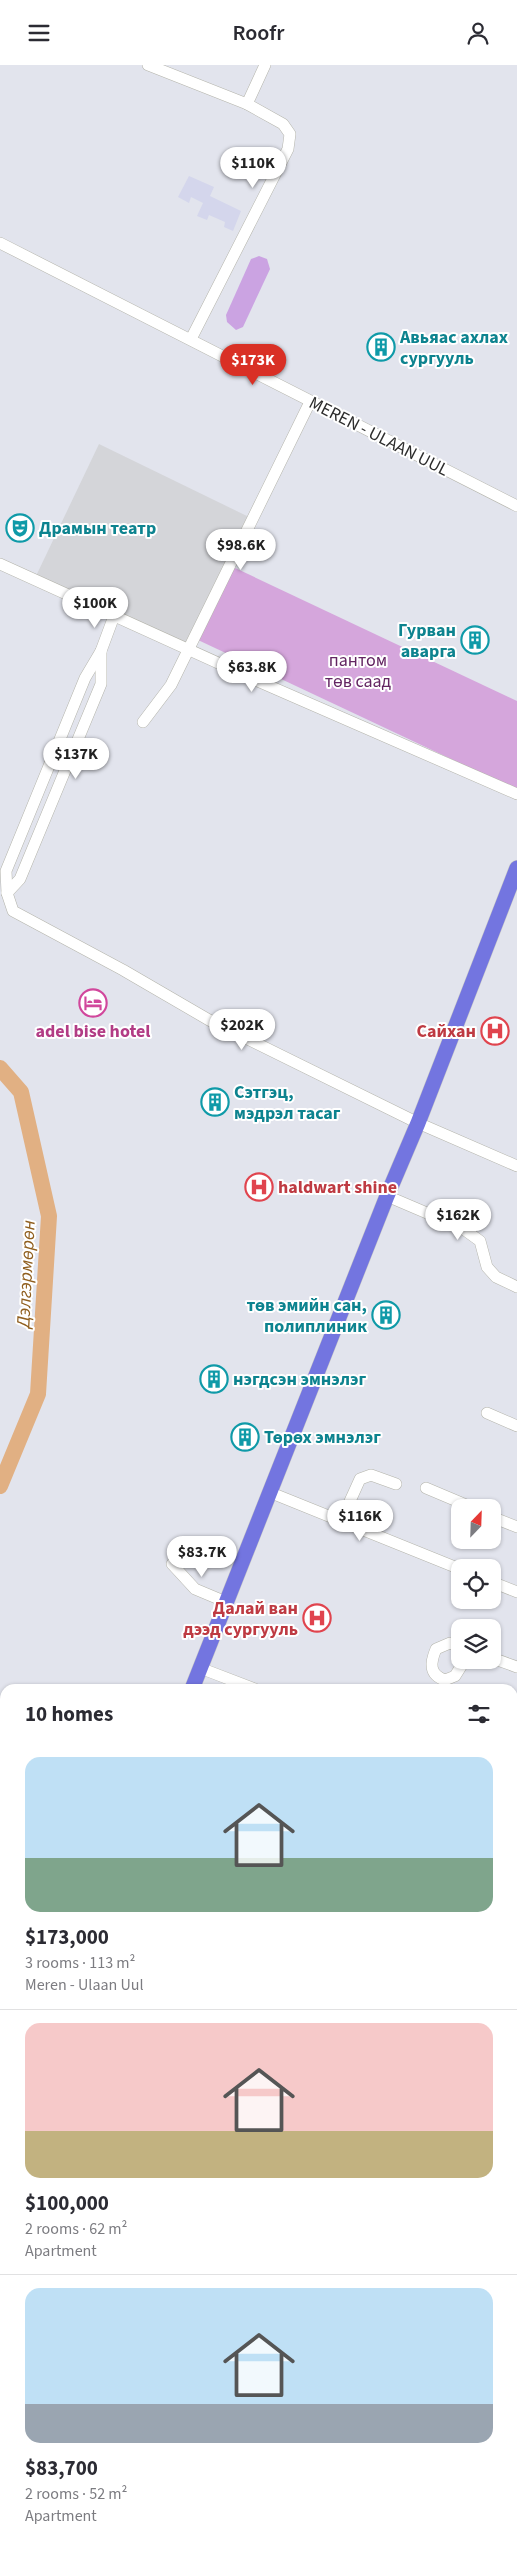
<!DOCTYPE html>
<meta charset="utf-8">
<style>
body{margin:0;font-family:"Source Sans 3",sans-serif;background:#f2f2f3;color:#2b2b33;height:100vh;display:flex;flex-direction:column;font-size:19px;white-space:nowrap}
*{box-sizing:border-box;margin:0}
p{font-size:16px;color:#7c7c81}
.icon{flex:none;width:28px;height:28px;fill:none;stroke:currentColor;stroke-width:2;stroke-linecap:round;stroke-linejoin:round}
.map{position:relative;flex:1;overflow:hidden}
.side{position:absolute;left:0px;top:1619px;width:518px;height:866px;display:flex;flex-direction:column;background:#fff;border-radius:15px 15px 0 0;box-shadow:0 1px 4px #0004}
.side>*{flex:none}
.needle{width:32px;rotate:23deg}
.tools{position:absolute;left:451px;top:1434px;display:grid;gap:10px}
.tools a{display:grid;place-items:center;width:50px;height:50px;border-radius:10px;background:#fff;box-shadow:0 1px 4px #0004;font-size:25px}
.price{position:absolute;translate:-50% -42px;padding:0 11px;border-radius:18px;background:#fff;color:#222;font-size:16px;line-height:32px;filter:drop-shadow(0 1px 2px #0008)}
.price::after{content:'';position:absolute;left:50%;top:30px;width:15px;height:11px;margin-left:-8px;background:inherit;clip-path:polygon(0 0,100% 0,50% 100%)}
.price.active{background:#d93025;color:#fff}
ul{padding:0;list-style:none}
li{display:grid;align-content:center;gap:10px;height:265px;padding:0 25px}
li+li{border-top:1px solid #e1e1e2}
li span{display:grid;place-items:center;height:155px;border-radius:15px;color:#555}
li>.icon{margin-inline-start:auto}
span .icon{width:90px;height:90px;fill:#fffc;stroke-width:1}
li b{font-size:21px}
h2{display:flex;justify-content:space-between;align-items:center;height:60px;padding:0 25px;font-size:21px}
header{display:flex;justify-content:space-between;align-items:center;height:65px;padding:0 25px;background:#fff;font-size:22px;font-weight:600}
.map>svg:first-child{display:block}
</style>
<header><svg class="icon" aria-label="menu" viewBox="0 0 24 24"><path d="M4 6h16M4 12h16M4 18h16"/></svg>Roofr<svg class="icon" aria-label="person" viewBox="0 0 24 24"><circle cx="12" cy="8" r="4"/><path d="M4 21q1-7 8-7t8 7"/></svg></header>
<div class="map">
<svg width="517" height="2484" viewBox="0 0 517 2484">
<rect width="100%" height="100%" fill="#e2e4ed"/>
<path fill="#d4d6ec" d="M189,111L214,122L210,131L241,146L233,166L224,162L225,157L209,150L207,155L197,151L203,138L191,132L189,138L178,132Z"/>
<path fill="#d5a6dc" d="M233,502L517,636V725L198,575Z"/>
<path fill="#cba3e2" d="M259,191L267,194L270,204L243,262L236,265L227,257L226,250L251,194Z"/>
<path fill="#d4d5d9" d="M99,379L249,452L186,584L36,511Z"/>
<g fill="none" stroke-linecap="round" stroke-linejoin="round">
<path stroke="#e1b083" stroke-width="16" d="M0,1003L21,1027L49,1151L38,1329L0,1421"/>
<g stroke="#b4b4ab" stroke-width="12">
<g id="minor">
<path d="M148,0L247,39"/>
<path d="M0,178L517,441"/>
<path d="M191,274L288,84L290,69L283,59L247,39L265,0"/>
<path d="M0,499L260,617L517,729"/>
<path d="M114,551L101,586L85,613L6,806L7,828L13,846L123,905L209,955L418,1058L517,1101"/>
<path d="M143,657L171,620L310,337"/>
<path d="M7,828L20,814L101,619V586"/>
<path d="M387,1131L462,1163L480,1176L487,1202L496,1212L517,1222"/>
<path d="M487,1348L517,1361"/>
<path d="M426,1423L471,1442"/>
<path d="M269,1427L460,1504"/>
<path d="M492,1452L517,1462"/>
<path d="M341,1456L360,1414L371,1410L396,1419"/>
<path d="M172,1499L195,1524L226,1537"/>
<path d="M492,1517L517,1527"/>
<path d="M460,1582L450,1578L436,1584C430,1598 429,1610 445,1615L455,1611L465,1595"/>
<path d="M492,1593L517,1602"/>
<path d="M200,1603L255,1624"/>
<path d="M512,1720L517,1722"/>
<path d="M512,1828L517,1829"/>
<path d="M512,1874L517,1876"/>
<path d="M512,1943L517,1945"/>
<path d="M512,2028L517,2030"/>
<path d="M512,2109L517,2111"/>
<path d="M512,2190L517,2192"/>
<path d="M512,2250L517,2253"/>
<path d="M512,2288L517,2280"/>
<path d="M0,2320L5,2318"/>
<path d="M116,2480L123,2484"/>
</g>
</g>
<g stroke="#c4c4c4" stroke-width="16">
<g id="major">
<path d="M192,1624L387,1131L418,1058L517,803"/>
<path d="M512,1775L517,1766"/>
<path d="M82,2484V2480"/>
</g>
</g>
<use href="#minor" stroke="#fff" stroke-width="11"/>
<use href="#major" stroke="#7375e0" stroke-width="15"/>
</g>
<defs>
<g id="building-ring" transform="scale(1.4375)"><circle r="9.5" fill="#fff" stroke="#0f9aa8" stroke-width="1.5"/><path d="M-4-6H4V6H1V3H-1V6H-4ZM-2.5-4.3h1.7v1.8h-1.7ZM.8-4.3h1.7v1.8H.8ZM-2.5-1h1.7V.8h-1.7ZM.8-1h1.7V.8H.8Z" fill="#0f9aa8"/></g>
<g id="theatre-ring" transform="scale(1.4375)"><circle r="9.5" fill="#fff" stroke="#0f9aa8" stroke-width="1.5"/><path d="M-5-5.5Q0-4 5-5.5V0Q5 5 0 6Q-5 5-5 0ZM-3.3-2.5H-1v1.5H-3.3ZM1-2.5H3.3v1.5H1ZM-2.8 1Q0 5.5 2.8 1Z" fill="#0f9aa8"/></g>
<g id="hotel-ring" transform="scale(1.4375)"><circle r="9.5" fill="#fff" stroke="#d1479c" stroke-width="1.5"/><path d="M-6-4.5h1.5V1H6V5H4.5V3h-9V5H-6ZM-4 0a1.8 1.8 0 1 1 3.6 0ZM.5 0V-2.5h3Q6-2.5 6 0Z" fill="#d1479c"/></g>
<g id="hospital-ring" transform="scale(1.4375)"><circle r="9.5" fill="#fff" stroke="#e0444e" stroke-width="1.5"/><path d="M-5-5h3v3.5h4V-5h3V5h-3V1.5h-4V5h-3Z" fill="#e0444e"/></g>
</defs>
<g fill-rule="evenodd">
<use href="#building-ring" x="381" y="282"/>
<use href="#theatre-ring" x="20" y="463"/>
<use href="#building-ring" x="475" y="575"/>
<use href="#hotel-ring" x="93" y="938"/>
<use href="#hospital-ring" x="495" y="966"/>
<use href="#building-ring" x="215" y="1037"/>
<use href="#hospital-ring" x="259" y="1122"/>
<use href="#building-ring" x="386" y="1250"/>
<use href="#building-ring" x="214" y="1314"/>
<use href="#building-ring" x="245" y="1372"/>
<use href="#hospital-ring" x="317" y="1553"/>
</g>
<g text-anchor="middle" stroke-width="4" stroke-linejoin="round" paint-order="stroke">
<g font-size="18" font-weight="bold" fill="#0d838f" stroke="#fff" text-anchor="start">
<text x="400" y="278">Авьяас ахлах<tspan x="400" dy="21">сургууль</tspan></text>
<text x="39" y="469">Драмын театр</text>
<text x="456" y="571" text-anchor="end">Гурван<tspan x="456" dy="21">аварга</tspan></text>
<text x="234" y="1033">Сэтгэц,<tspan x="234" dy="21">мэдрэл тасаг</tspan></text>
<text x="367" y="1246" text-anchor="end">төв эмийн сан,<tspan x="367" dy="21">полиплиник</tspan></text>
<text x="233" y="1320">нэгдсэн эмнэлэг</text>
<text x="264" y="1378">Төрөх эмнэлэг</text>
</g>
<g font-size="18" fill="#2d2d2d" stroke="#fff">
<text transform="translate(379 371) rotate(27)" y="6">MEREN - ULAAN UUL</text>
</g>
<g font-size="18" fill="#632562" stroke="#fff">
<text x="358" y="601">пантом<tspan x="358" dy="21">төв саад</tspan></text>
</g>
<g font-size="18" font-weight="bold" fill="#b23c85" stroke="#fff">
<text x="93" y="972">adel bise hotel</text>
</g>
<g font-size="18" font-weight="bold" fill="#be3a42" stroke="#fff" text-anchor="end">
<text x="476" y="972">Сайхан</text>
<text x="278" y="1128" text-anchor="start">haldwart shine</text>
<text x="298" y="1549">Далай ван<tspan x="298" dy="21">дээд сургууль</tspan></text>
</g>
<g font-size="19" font-style="italic" fill="#905f1f" stroke="#fff">
<text transform="translate(25 1209) rotate(-87)" y="7">Дэлгэрмөрөн</text>
</g>
</g>
</svg>
<div class="tools">
<a><svg class="needle" viewBox="-14 -14 28 28"><path d="M0-13l5 13h-10z" fill="#e53935"/><path d="M0 13l5-13h-10z" fill="#7c7c81"/></svg></a>
<a><svg class="icon" aria-label="locate" viewBox="0 0 24 24"><circle cx="12" cy="12" r="6"/><path d="M12 2v4M12 18v4M2 12h4M18 12h4"/></svg></a>
<a><svg class="icon" aria-label="layers" viewBox="0 0 24 24"><path d="M12 4l9 5-9 5-9-5zM3 14l9 5 9-5"/></svg></a>
</div>
<b class="price" style="left:253px;top:124px">$110K</b>
<b class="price active" style="left:253px;top:321px">$173K</b>
<b class="price" style="left:241px;top:506px">$98.6K</b>
<b class="price" style="left:95px;top:564px">$100K</b>
<b class="price" style="left:252px;top:628px">$63.8K</b>
<b class="price" style="left:76px;top:715px">$137K</b>
<b class="price" style="left:242px;top:986px">$202K</b>
<b class="price" style="left:458px;top:1176px">$162K</b>
<b class="price" style="left:360px;top:1477px">$116K</b>
<b class="price" style="left:202px;top:1513px">$83.7K</b>
<section class="side">
<h2>10 homes<svg class="icon" aria-label="filters" viewBox="0 0 24 24"><path d="M4 7h16M4 17h16"/><circle cx="9" cy="7" r="2"/><circle cx="15" cy="17" r="2"/></svg></h2>
<ul>
<li><span style="background:linear-gradient(#bfe0f5 65%,#7fa58c 0)"><svg class="icon" aria-label="home" viewBox="0 0 24 24"><path d="M3 11l9-7 9 7M6 9v11h12V9"/></svg></span><div><b>$173,000</b><p>3 rooms · 113 m²</p><p>Meren - Ulaan Uul</p></div></li>
<li><span style="background:linear-gradient(#f6c9c9 70%,#c2b280 0)"><svg class="icon" aria-label="home" viewBox="0 0 24 24"><path d="M3 11l9-7 9 7M6 9v11h12V9"/></svg></span><div><b>$100,000</b><p>2 rooms · 62 m²</p><p>Apartment</p></div></li>
<li><span style="background:linear-gradient(#bfe0f5 75%,#9aa5b1 0)"><svg class="icon" aria-label="home" viewBox="0 0 24 24"><path d="M3 11l9-7 9 7M6 9v11h12V9"/></svg></span><div><b>$83,700</b><p>2 rooms · 52 m²</p><p>Apartment</p></div></li>
</ul>
</section>
</div>
